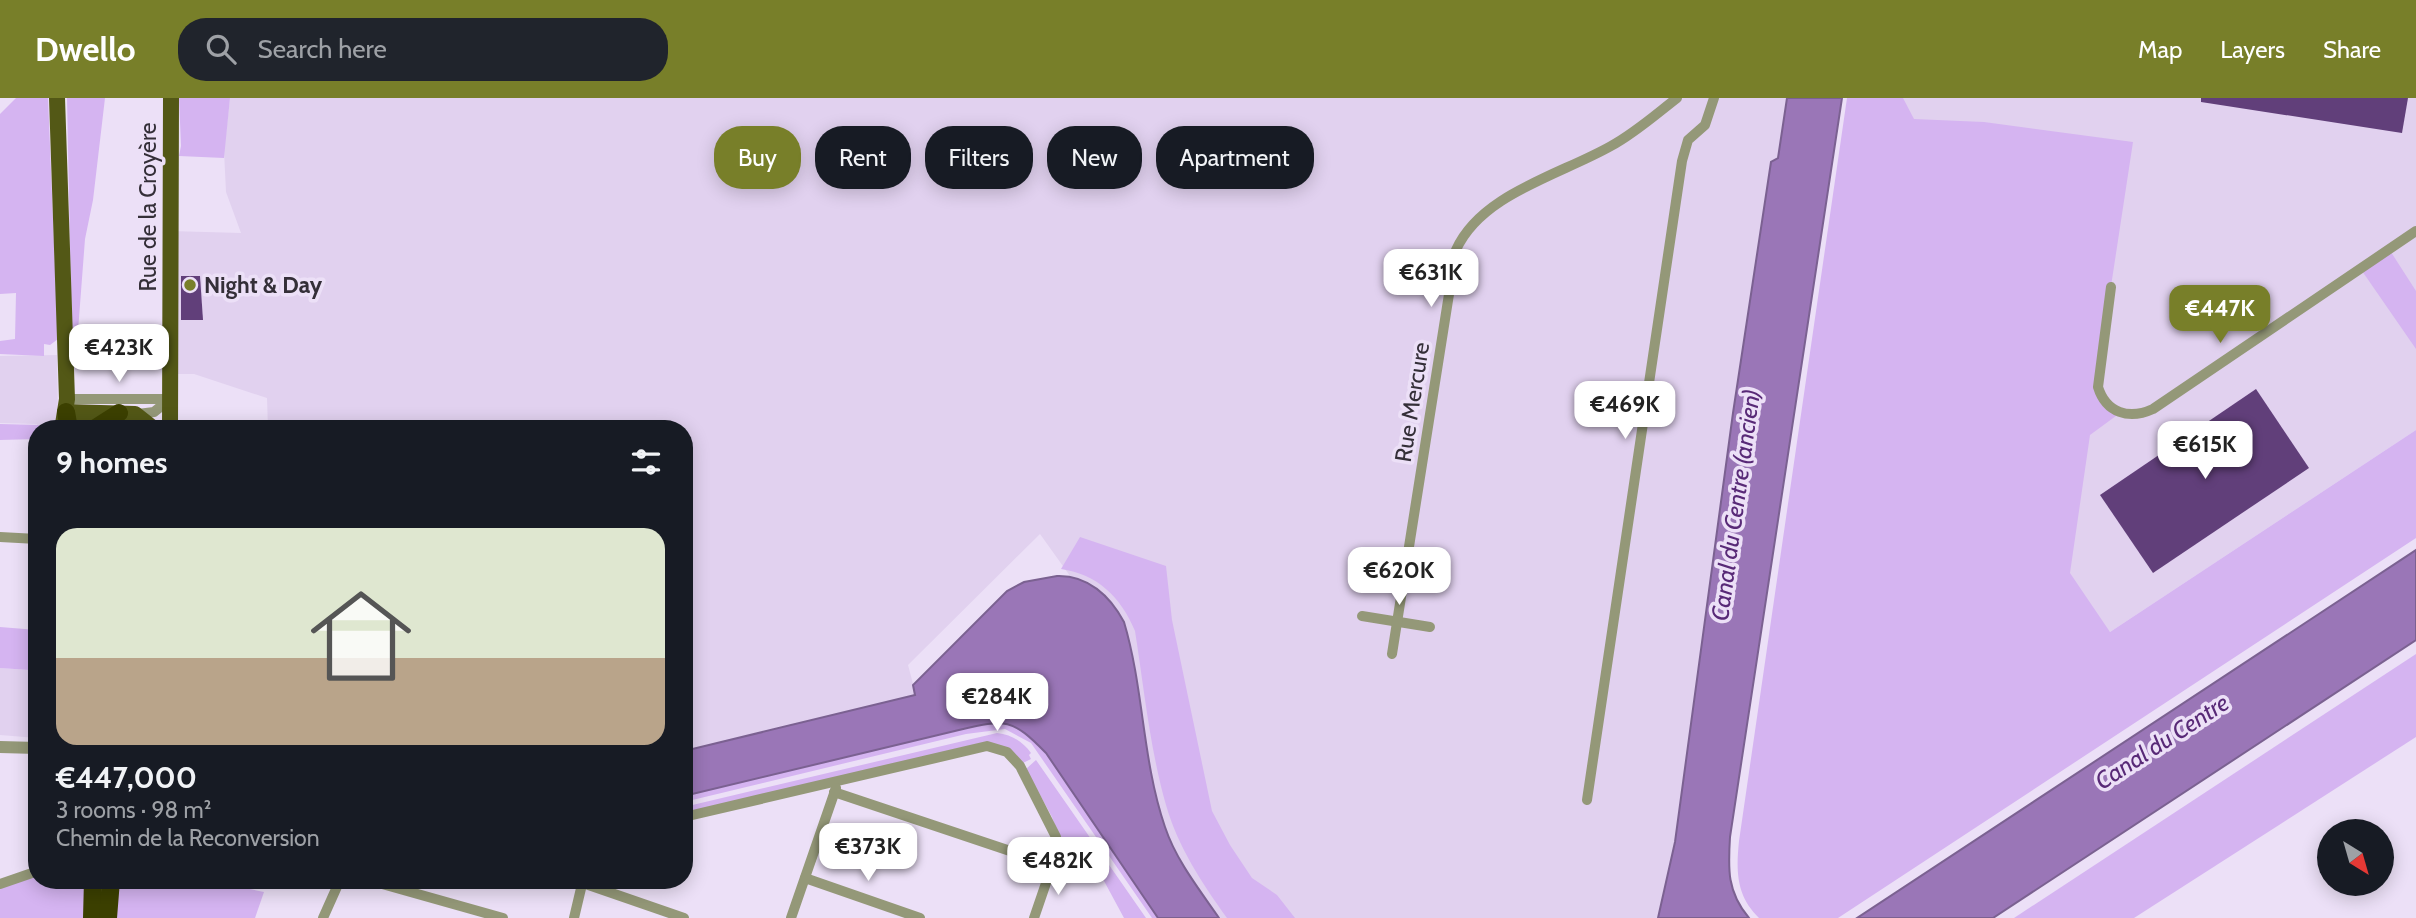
<!DOCTYPE html>
<meta charset="utf-8">
<style>
body{margin:0;font-family:Cabin,sans-serif;background:#20242c;color:#f1f3f6;height:100vh;display:flex;flex-direction:column;font-size:26px;white-space:nowrap}
*{box-sizing:border-box;margin:0}
p{font-size:23px;color:#9ea1a6}
.icon{flex:none;width:38px;height:38px;fill:none;stroke:currentColor;stroke-width:2;stroke-linecap:round;stroke-linejoin:round}
.map{position:relative;flex:1;overflow:hidden}
.panel{position:absolute;left:28px;top:322px;width:665px;height:469px;display:flex;flex-direction:column;background:#171b24;border-radius:28px;box-shadow:0 4px 18px #0003}
.panel>*{flex:none}
.hud{position:absolute;left:714px;top:28px;width:665px;height:63px;display:flex;gap:14px}
.needle{width:46px;rotate:143deg}
.tools{position:absolute;left:2317px;top:721px;display:grid;gap:14px}
.tools a{display:grid;place-items:center;width:77px;height:77px;border-radius:50%;background:#171b24;box-shadow:0 4px 18px #0003;font-size:35px}
.price{position:absolute;translate:-50% -60px;padding:0 16px;border-radius:14px;background:#fff;color:#222;font-size:23px;line-height:46px;filter:drop-shadow(0 2px 4px #0008)}
.price::after{content:'';position:absolute;left:50%;top:42px;width:21px;height:16px;margin-left:-10px;background:inherit;clip-path:polygon(0 0,100% 0,50% 100%)}
.price.on{background:#787f29;color:#fff}
ul{padding:0;list-style:none}
li{display:grid;align-content:center;gap:14px;height:371px;padding:0 28px}
li span{display:grid;place-items:center;height:217px;border-radius:21px;color:#555}
li>.icon{margin-inline-start:auto}
span .icon{width:126px;height:126px;fill:#fffc;stroke-width:1}
li b{font-size:30px}
h2{display:flex;justify-content:space-between;align-items:center;height:84px;padding:0 28px;font-size:30px}
.pill{padding:0 24px;border-radius:28px;background:#171b24;box-shadow:0 4px 18px #0003;font-size:24px;line-height:63px}
.pill.on{background:#787f29;color:#fff}
header{display:flex;align-items:center;gap:42px;box-sizing:border-box;height:98px;padding:0 35px;background:#787f29;color:#fff}
header strong{font-size:33px}
nav{display:flex;gap:38px;margin-inline-start:auto;font-size:24px}
.search{width:490px;height:63px;background:#20242c;display:flex;align-items:center;gap:18px;box-sizing:border-box;padding:0 24px;border-radius:28px;color:#9ea1a6;font-size:26px}
.map>svg:first-child{display:block}
</style>
<header>
<strong>Dwello</strong>
<div class="search"><svg class="icon" aria-label="search" viewBox="0 0 24 24"><circle cx="10" cy="10" r="6"/><path d="M15 15l6 6"/></svg>Search here</div>
<nav><a>Map</a><a>Layers</a><a>Share</a></nav>
</header>
<div class="map">
<svg width="2416" height="820" viewBox="0 0 2416 820">
<rect width="100%" height="100%" fill="#ece0f7"/>
<g fill="#e1d1ef">
<path d="M230,0H1787L1778,60L1771,64L1733,315L1675,744L1658,820H1219L1183,768L1165,730L1151,680L1124,524L1118,512L1097,490L1070,478L1040,436L908,567L916,597L684,653V331H268L267,300L194,276H177L170,133L241,135L226,94L224,53Z"/>
<path d="M1863,0H2416V332L2110,534L1828,229Z"/>
<path d="M57,257L58,331H38L37,326L0,325V258Z"/>
<path d="M32,565H37V640L0,637V570L28,572Z"/>
</g>
<g fill="#d5b4f1">
<path d="M16,0H48L58,241L50,247L44,246V258L0,256V243L15,241L16,195L0,196V16Z"/>
<path d="M67,0H105L93,102L85,141L77,246L72,247Z"/>
<path d="M179,0H230L224,60L179,58L181,48Z"/>
<path d="M1847,0H1903L1914,21L1984,24L2133,44L2097,280L2098,289L2120,315L2090,337L2070,475L2110,534L2416,332V440L1838,820H1759C1736,798 1736,773 1739,743Z"/>
<path d="M2389,151L2416,193V251L2360,170Z"/>
<path d="M0,326L39,327L37,341L0,342Z"/>
<path d="M1080,439L1166,468L1172,522L1212,713L1230,747L1252,780L1277,797L1295,820H1227C1202,785 1178,749 1166,707C1150,651 1144,590 1135,533C1121,499 1097,476 1061,471Z"/>
<path d="M0,529L37,532V553H29L32,565L29,572L0,570Z"/>
<path d="M2416,556V639L2134,820H2014Z"/>
<path d="M993,624C1018,626 1029,637 1046,655L1158,820H1152L1031,645L1005,631L966,636L684,704V698Z"/>
<path d="M997,635C1012,637 1022,643 1031,655L1029,657L1031,661L1023,665C1011,650 1000,645 981,645L684,715V709Z"/>
<path d="M1036,662L1146,820H1124L1090,757L1063,750L1052,719L1026,671Z"/>
<path d="M37,769V782H88L86,820H0V786Z"/>
<path d="M119,782H205L264,794L255,820H116Z"/>
</g>
<g fill="#9a76b7" stroke="#7b6191" stroke-width="2">
<path d="M1787,0H1842L1730,739C1728,771 1727,794 1749,820H1658L1675,744L1733,315L1771,64L1778,60Z"/>
<path d="M2416,452V542L1993,820H1857Z"/>
<path d="M1057,478C1088,477 1110,498 1124,524C1144,591 1142,662 1165,729C1176,762 1199,791 1219,820H1158L1046,655C1012,620 1006,621 959,632L684,698V653L915,597L913,587L1007,493L1024,484Z"/>
</g>
<g fill="#613f7a">
<path d="M2201,0H2408L2402,35L2201,4Z"/>
<path d="M181,178H200L203,222H181Z"/>
<path d="M2256,291L2309,370L2153,475L2100,397Z"/>
</g>
<g fill="none" stroke-linecap="round" stroke-linejoin="round">
<g stroke="#949878" stroke-width="10">
<path d="M2111,189L2098,289C2106,315 2129,322 2153,311L2416,133"/>
<path d="M67,301H171"/>
<path d="M138,316L154,314L170,301"/>
<path d="M0,439L37,441"/>
<path d="M1362,518L1430,529"/>
<path d="M1392,556L1456,152C1481,96 1560,77 1611,48C1635,35 1655,17 1677,0"/>
<path d="M834,694L1052,767"/>
<path d="M1587,702L1682,63L1688,42L1705,27L1714,0"/>
<path d="M684,719L987,648L1007,654L1020,668L1056,739L1058,750L1034,820"/>
<path d="M805,780L920,820"/>
<path d="M368,782L503,820"/>
<path d="M574,782L684,820"/>
<path d="M0,786L32,775L37,769"/>
<path d="M323,820L340,782"/>
<path d="M574,820L583,782"/>
<path d="M791,820L836,690"/>
</g>
<path stroke="#949878" stroke-width="12" d="M0,649L37,650"/>
<g stroke="#535816" stroke-width="16">
<path d="M57,0L67,301L63,326"/>
<path d="M66,314L135,316L154,331"/>
<path d="M170,331L171,0"/>
</g>
<g stroke="#3c4000" stroke-width="18">
<path d="M66,314L69,331"/>
<path d="M94,331L119,315"/>
<path d="M92,820L93,782"/>
<path d="M108,820L111,782"/>
</g>
</g>
<circle fill="#787f29" stroke="#ece0f7" stroke-width="2.5" cx="190" cy="187" r="7"/>
<g text-anchor="middle" stroke-width="7" stroke-linejoin="round" paint-order="stroke">
<g font-size="23" fill="#342f38" stroke="#ece0f7">
<text transform="translate(148 109) rotate(-90)" y="8">Rue de la Croyère</text>
<text transform="translate(1412 304) rotate(-81)" y="8">Rue Mercure</text>
</g>
<g font-size="23" font-weight="bold" fill="#342f38" stroke="#ece0f7" text-anchor="start">
<text x="204" y="195">Night &amp; Day</text>
</g>
<g font-size="24" font-style="italic" fill="#582977" stroke="#ece0f7">
<text transform="translate(1736 407) rotate(-82)" y="8">Canal du Centre (ancien)</text>
<text transform="translate(2162 644) rotate(-33)" y="8">Canal du Centre</text>
</g>
</g>
</svg>
<div class="tools">
<a><svg class="needle" viewBox="-14 -14 28 28"><path d="M0-13l5 13h-10z" fill="#e53935"/><path d="M0 13l5-13h-10z" fill="#9ea1a6"/></svg></a>
</div>
<b class="price" style="left:1431px;top:211px">€631K</b>
<b class="price on" style="left:2220px;top:247px">€447K</b>
<b class="price" style="left:119px;top:286px">€423K</b>
<b class="price" style="left:1625px;top:343px">€469K</b>
<b class="price" style="left:2205px;top:383px">€615K</b>
<b class="price" style="left:1399px;top:509px">€620K</b>
<b class="price" style="left:997px;top:635px">€284K</b>
<b class="price" style="left:868px;top:785px">€373K</b>
<b class="price" style="left:1058px;top:799px">€482K</b>
<div class="hud">
<a class="pill on">Buy</a>
<a class="pill">Rent</a>
<a class="pill">Filters</a>
<a class="pill">New</a>
<a class="pill">Apartment</a>
</div>
<section class="panel">
<h2>9 homes<svg class="icon" aria-label="filters" viewBox="0 0 24 24"><path d="M4 7h16M4 17h16"/><circle cx="9" cy="7" r="2"/><circle cx="15" cy="17" r="2"/></svg></h2>
<ul>
<li><span style="background:linear-gradient(#dfe7d0 60%,#b9a48a 0)"><svg class="icon" aria-label="home" viewBox="0 0 24 24"><path d="M3 11l9-7 9 7M6 9v11h12V9"/></svg></span><div><b>€447,000</b><p>3 rooms · 98 m²</p><p>Chemin de la Reconversion</p></div></li>
</ul>
</section>
</div>
